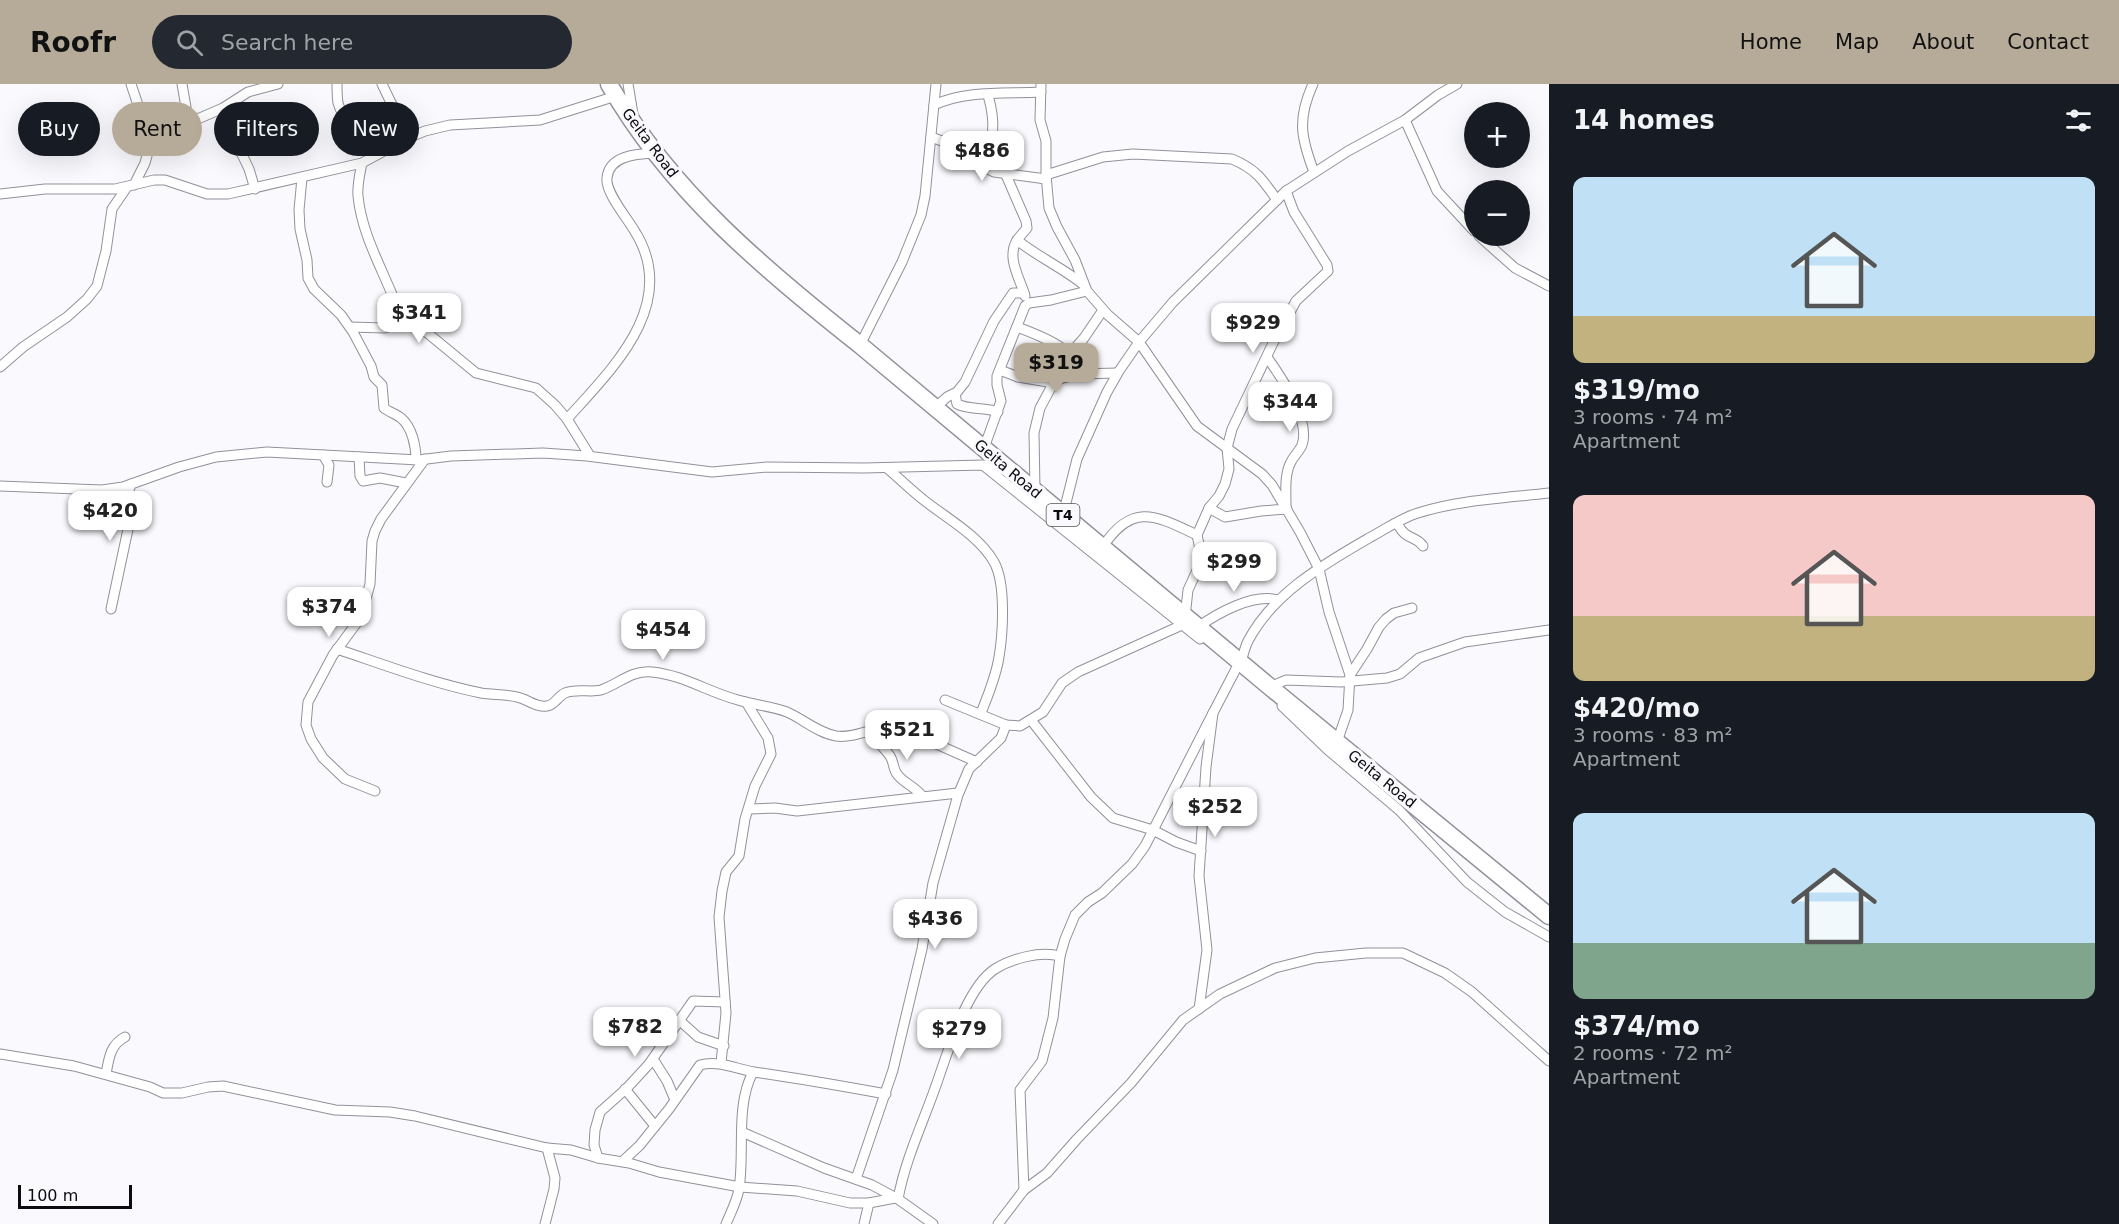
<!DOCTYPE html>
<meta charset="utf-8">
<style>
body{margin:0;font-family:"DejaVu Sans",sans-serif;background:#242831;color:#f1f3f6;height:100vh;display:flex;flex-direction:column;font-size:22px;white-space:nowrap}
*{box-sizing:border-box;margin:0}
p{font-size:20px;color:#9ea1a6}
.icon{flex:none;width:33px;height:33px;fill:none;stroke:currentColor;stroke-width:2;stroke-linecap:round;stroke-linejoin:round}
.map{position:relative;flex:1;overflow:hidden}
.panel{display:flex;flex-direction:column;background:#171b24;width:570px}
.panel>*{flex:none}
.banner{position:absolute;left:18px;top:18px;width:570px;height:54px;display:flex;gap:12px}
.controls{position:absolute;left:1464px;top:18px;display:grid;gap:12px}
.controls a{display:grid;place-items:center;width:66px;height:66px;border-radius:50%;background:#171b24;box-shadow:0 6px 24px #0002;font-size:30px}
.scale{position:absolute;left:18px;bottom:15px;width:114px;box-sizing:border-box;padding-left:6px;border:3px solid #0c0c0f;border-top:0;font-size:16px;line-height:21px;white-space:nowrap;color:#0c0c0f;-webkit-text-stroke:4px #fafafe;paint-order:stroke}
.price{position:absolute;translate:-50% -51px;padding:0 14px;border-radius:12px;background:#fff;color:#222;font-size:20px;line-height:39px;filter:drop-shadow(0 2px 3px #0008)}
.price::after{content:'';position:absolute;left:50%;top:36px;width:18px;height:14px;margin-left:-9px;background:inherit;clip-path:polygon(0 0,100% 0,50% 100%)}
.price.active{background:#b6ab98;color:#111}
ul{padding:0;list-style:none}
li{display:grid;align-content:center;gap:12px;height:318px;padding:0 24px}
li span{display:grid;place-items:center;height:186px;border-radius:12px;color:#555}
li>.icon{margin-inline-start:auto}
span .icon{width:108px;height:108px;fill:#fffc;stroke-width:1}
li b{font-size:26px}
h2{display:flex;justify-content:space-between;align-items:center;height:72px;padding:0 24px;font-size:26px}
.chip{padding:0 21px;border-radius:27px;background:#171b24;box-shadow:0 6px 24px #0002;font-size:21px;line-height:54px}
.chip.active{background:#b6ab98;color:#111}
header{display:flex;align-items:center;gap:36px;box-sizing:border-box;height:84px;padding:0 30px;background:#b6ab98;color:#111}
header strong{font-size:28px}
nav{display:flex;gap:33px;margin-inline-start:auto;font-size:21px}
.search{width:420px;height:54px;background:#242831;display:flex;align-items:center;gap:15px;box-sizing:border-box;padding:0 21px;border-radius:33px;color:#9ea1a6;font-size:22px}
main{display:flex;flex:1;min-height:0}
.map>svg:first-child{display:block}
</style>
<header>
<strong>Roofr</strong>
<div class="search"><svg class="icon" aria-label="search" viewBox="0 0 24 24"><circle cx="10" cy="10" r="6"/><path d="M15 15l6 6"/></svg>Search here</div>
<nav><a>Home</a><a>Map</a><a>About</a><a>Contact</a></nav>
</header>
<main>
<div class="map">
<svg width="1549" height="1140" viewBox="0 0 1549 1140">
<rect width="100%" height="100%" fill="#fafafe"/>
<g fill="none" stroke-linecap="round" stroke-linejoin="round">
<g stroke="#90919b" stroke-width="11">
<g id="street">
<path d="M131,0L140,27L150,43L151,57L145,79L134,101"/>
<path d="M182,0L188,35"/>
<path d="M337,0C337,6 337,13 338,19C344,43 374,52 393,62"/>
<path d="M382,0L408,54"/>
<path d="M628,0L633,30"/>
<path d="M1041,0L1040,36L1046,57V91L1049,124L1057,143L1075,176L1087,207L1108,231L1139,258L1197,342L1262,390L1272,401L1300,448L1319,485L1329,528L1350,591L1348,626L1337,658"/>
<path d="M1313,0C1297,35 1301,54 1314,88"/>
<path d="M232,19L238,62L249,85L255,105"/>
<path d="M934,21C966,6 1006,10 1041,8"/>
<path d="M144,33L167,32L185,35L200,34L223,24L248,8L278,0"/>
<path d="M1405,36L1437,107L1474,147"/>
<path d="M931,53L961,64L980,81L994,88L1046,95"/>
<path d="M362,79C360,89 357,101 358,112C362,153 385,189 399,228L405,234L425,247L476,289L536,304L555,321L567,335L590,372"/>
<path d="M983,83C994,56 996,39 988,11"/>
<path d="M1006,91L1026,137L1027,144C1024,148 1020,152 1017,156C1006,174 1020,194 1025,212"/>
<path d="M1046,91L1103,73L1133,70L1232,75C1256,85 1263,96 1277,116"/>
<path d="M302,94L299,126L300,145L307,176L308,194L314,205L341,231L353,248L371,282L374,293L382,301L384,324C389,328 396,330 401,334C412,343 416,362 416,376"/>
<path d="M0,110L45,105H115L154,96H165L207,110H228L362,79L408,54L425,47L450,41L540,36L616,12"/>
<path d="M1479,152L1515,184L1549,202"/>
<path d="M1017,156C1038,173 1063,184 1084,201"/>
<path d="M350,243L385,244L407,235"/>
<path d="M1017,243C1028,247 1065,261 1069,272C1072,278 1070,286 1070,292"/>
<path d="M860,261L902,178L921,131L925,112L936,0"/>
<path d="M1069,271L1084,254L1103,226"/>
<path d="M1267,273C1281,293 1311,336 1302,361C1300,366 1295,371 1292,376C1284,389 1286,407 1286,422"/>
<path d="M0,283L23,263L67,233L87,215L97,202L106,167L112,125L127,103"/>
<path d="M1000,286L1018,293L1048,298L1079,290L1117,289"/>
<path d="M955,310L957,320C969,326 984,323 998,328"/>
<path d="M935,324L947,313L957,308L965,298L994,237L1013,209H1024"/>
<path d="M567,335C613,284 681,219 634,146C627,134 605,108 607,94C609,71 638,70 655,69"/>
<path d="M984,364L1001,317L997,301V292L1025,222L1029,219L1051,216L1087,207"/>
<path d="M323,371L329,381L327,398"/>
<path d="M359,373L360,392L363,397L380,394L406,399"/>
<path d="M984,382L1200,555"/>
<path d="M887,384C900,395 912,407 925,417C948,435 979,452 994,478C1006,499 1003,549 999,573C996,593 988,611 981,629"/>
<path d="M0,402L102,406L123,403L179,383L216,373L267,368L419,376L451,372L543,369L587,372L712,388L767,383L864,384L983,381L1006,386"/>
<path d="M1035,406L1034,349L1040,324L1055,296"/>
<path d="M1209,424L1225,433L1261,427L1287,425"/>
<path d="M1063,431L1077,375L1107,308L1119,287L1139,258L1173,218L1286,107L1348,67L1405,36L1438,11L1457,0"/>
<path d="M1397,439C1407,458 1414,450 1423,462"/>
<path d="M1197,451L1209,424L1219,412L1225,400L1229,385L1227,364L1232,345L1273,259L1296,217L1328,187L1327,181L1294,128L1286,107"/>
<path d="M1102,464C1132,418 1155,431 1197,451L1201,470L1200,480L1188,506L1185,533"/>
<path d="M111,525L131,431L128,410L131,400"/>
<path d="M1198,543C1218,529 1253,509 1278,516"/>
<path d="M337,565C385,581 432,599 481,609C493,611 505,610 517,613C527,615 537,624 547,622C555,621 558,612 565,609C577,604 590,609 601,606C619,600 631,586 652,588C683,591 708,608 738,616C754,621 771,622 787,628C803,635 818,649 836,652C857,655 877,640 898,643L977,678"/>
<path d="M1241,578C1243,571 1245,563 1248,557C1273,509 1324,480 1369,454C1384,446 1401,434 1418,429C1459,416 1506,414 1549,409"/>
<path d="M1350,591L1367,565L1379,543L1386,535L1394,529L1412,524"/>
<path d="M1270,603L1286,596L1341,598L1387,594L1400,590L1419,574L1465,558L1549,546"/>
<path d="M945,616L1006,641L1020,642L1043,628L1062,599L1078,588L1182,541"/>
<path d="M1282,622L1328,666L1399,726L1467,798L1505,828L1549,853"/>
<path d="M1031,636L1091,713L1113,734L1153,746L1176,758L1201,767"/>
<path d="M877,643C876,662 881,659 890,672C894,678 893,685 897,690C903,699 916,703 922,712"/>
<path d="M375,707L345,695L323,674L311,655L306,641L308,618L333,571L361,533L370,500L372,457L375,447L381,435L425,375"/>
<path d="M749,725L775,724L797,727L958,709"/>
<path d="M1199,925L1207,866L1199,792L1206,683L1213,629L1238,581"/>
<path d="M679,936L698,953L724,962"/>
<path d="M0,970L74,982L150,1003L163,1009H182L208,1003L223,1002L335,1026L390,1028L415,1032L547,1064L571,1066L598,1074L629,1079L659,1088L740,1103L797,1107L850,1119H869L895,1114"/>
<path d="M653,975L667,997L675,1016"/>
<path d="M721,979L726,929L719,833L722,807L726,788L739,772L745,735L755,702L771,670L768,654L746,618"/>
<path d="M106,990C109,974 110,961 125,953"/>
<path d="M625,1005L655,1042"/>
<path d="M742,1048L824,1084L872,1101L898,1115L933,1140"/>
<path d="M598,1074L594,1061L595,1046L600,1028L627,1004L649,980L693,917L725,918"/>
<path d="M623,1077L640,1061L669,1025L700,981C719,976 736,985 754,988C798,994 842,1002 886,1010"/>
<path d="M856,1095L893,986L922,865L933,799L958,711L969,685L1001,654L1006,641"/>
<path d="M1024,1106L1020,1006L1042,977L1053,934L1060,872L1065,855L1075,831L1088,818L1102,809L1132,780L1145,762L1213,629"/>
<path d="M898,1115C905,1077 921,1043 934,1007C946,975 965,904 995,885C1013,874 1040,867 1060,872"/>
<path d="M545,1140L554,1105L555,1094L547,1064"/>
<path d="M726,1140C731,1128 737,1117 739,1105C745,1067 735,1022 753,988"/>
<path d="M864,1140L869,1119"/>
<path d="M998,1140L1024,1106L1047,1089L1077,1055L1131,999L1183,936L1220,910L1275,884L1315,874L1366,869H1403L1445,889L1472,908L1549,977"/>
</g>
</g>
<g stroke="#90919b" stroke-width="19">
<path id="highway" d="M609,0C669,106 765,186 860,261L1270,603L1549,832"/>
</g>
<use href="#street" stroke="#fff" stroke-width="9"/>
<use href="#highway" stroke="#fff" stroke-width="16"/>
</g>
<g text-anchor="middle" stroke-width="6" stroke-linejoin="round" paint-order="stroke">
<rect fill="#fafafe" stroke="#535357" stroke-width="1.5" x="1046.5" y="420" width="33" height="22" rx="4.5"/>
<g font-size="14" font-weight="bold" fill="#0c0c0f">
<text x="1063" y="436">T4</text>
</g>
<g font-size="15" fill="#0c0c0f" stroke="#fafafe">
<text transform="translate(650 59) rotate(53)" y="5">Geita Road</text>
<text transform="translate(1008 385) rotate(40)" y="5">Geita Road</text>
<text transform="translate(1382 695) rotate(39)" y="5">Geita Road</text>
</g>
</g>
</svg>
<div class="controls">
<a>+</a>
<a>−</a>
</div>
<div class="scale">100 m</div>
<b class="price" style="left:982px;top:98px">$486</b>
<b class="price" style="left:419px;top:260px">$341</b>
<b class="price" style="left:1253px;top:270px">$929</b>
<b class="price active" style="left:1056px;top:310px">$319</b>
<b class="price" style="left:1290px;top:349px">$344</b>
<b class="price" style="left:110px;top:458px">$420</b>
<b class="price" style="left:1234px;top:509px">$299</b>
<b class="price" style="left:329px;top:554px">$374</b>
<b class="price" style="left:663px;top:577px">$454</b>
<b class="price" style="left:907px;top:677px">$521</b>
<b class="price" style="left:1215px;top:754px">$252</b>
<b class="price" style="left:935px;top:866px">$436</b>
<b class="price" style="left:635px;top:974px">$782</b>
<b class="price" style="left:959px;top:976px">$279</b>
<div class="banner">
<a class="chip">Buy</a>
<a class="chip active">Rent</a>
<a class="chip">Filters</a>
<a class="chip">New</a>
</div>
</div>
<section class="panel">
<h2>14 homes<svg class="icon" aria-label="filters" viewBox="0 0 24 24"><path d="M4 7h16M4 17h16"/><circle cx="9" cy="7" r="2"/><circle cx="15" cy="17" r="2"/></svg></h2>
<ul>
<li><span style="background:linear-gradient(#bfe0f5 75%,#c2b280 0)"><svg class="icon" aria-label="home" viewBox="0 0 24 24"><path d="M3 11l9-7 9 7M6 9v11h12V9"/></svg></span><div><b>$319/mo</b><p>3 rooms · 74 m²</p><p>Apartment</p></div></li>
<li><span style="background:linear-gradient(#f6c9c9 65%,#c2b280 0)"><svg class="icon" aria-label="home" viewBox="0 0 24 24"><path d="M3 11l9-7 9 7M6 9v11h12V9"/></svg></span><div><b>$420/mo</b><p>3 rooms · 83 m²</p><p>Apartment</p></div></li>
<li><span style="background:linear-gradient(#bfe0f5 70%,#7fa58c 0)"><svg class="icon" aria-label="home" viewBox="0 0 24 24"><path d="M3 11l9-7 9 7M6 9v11h12V9"/></svg></span><div><b>$374/mo</b><p>2 rooms · 72 m²</p><p>Apartment</p></div></li>
</ul>
</section>
</main>
